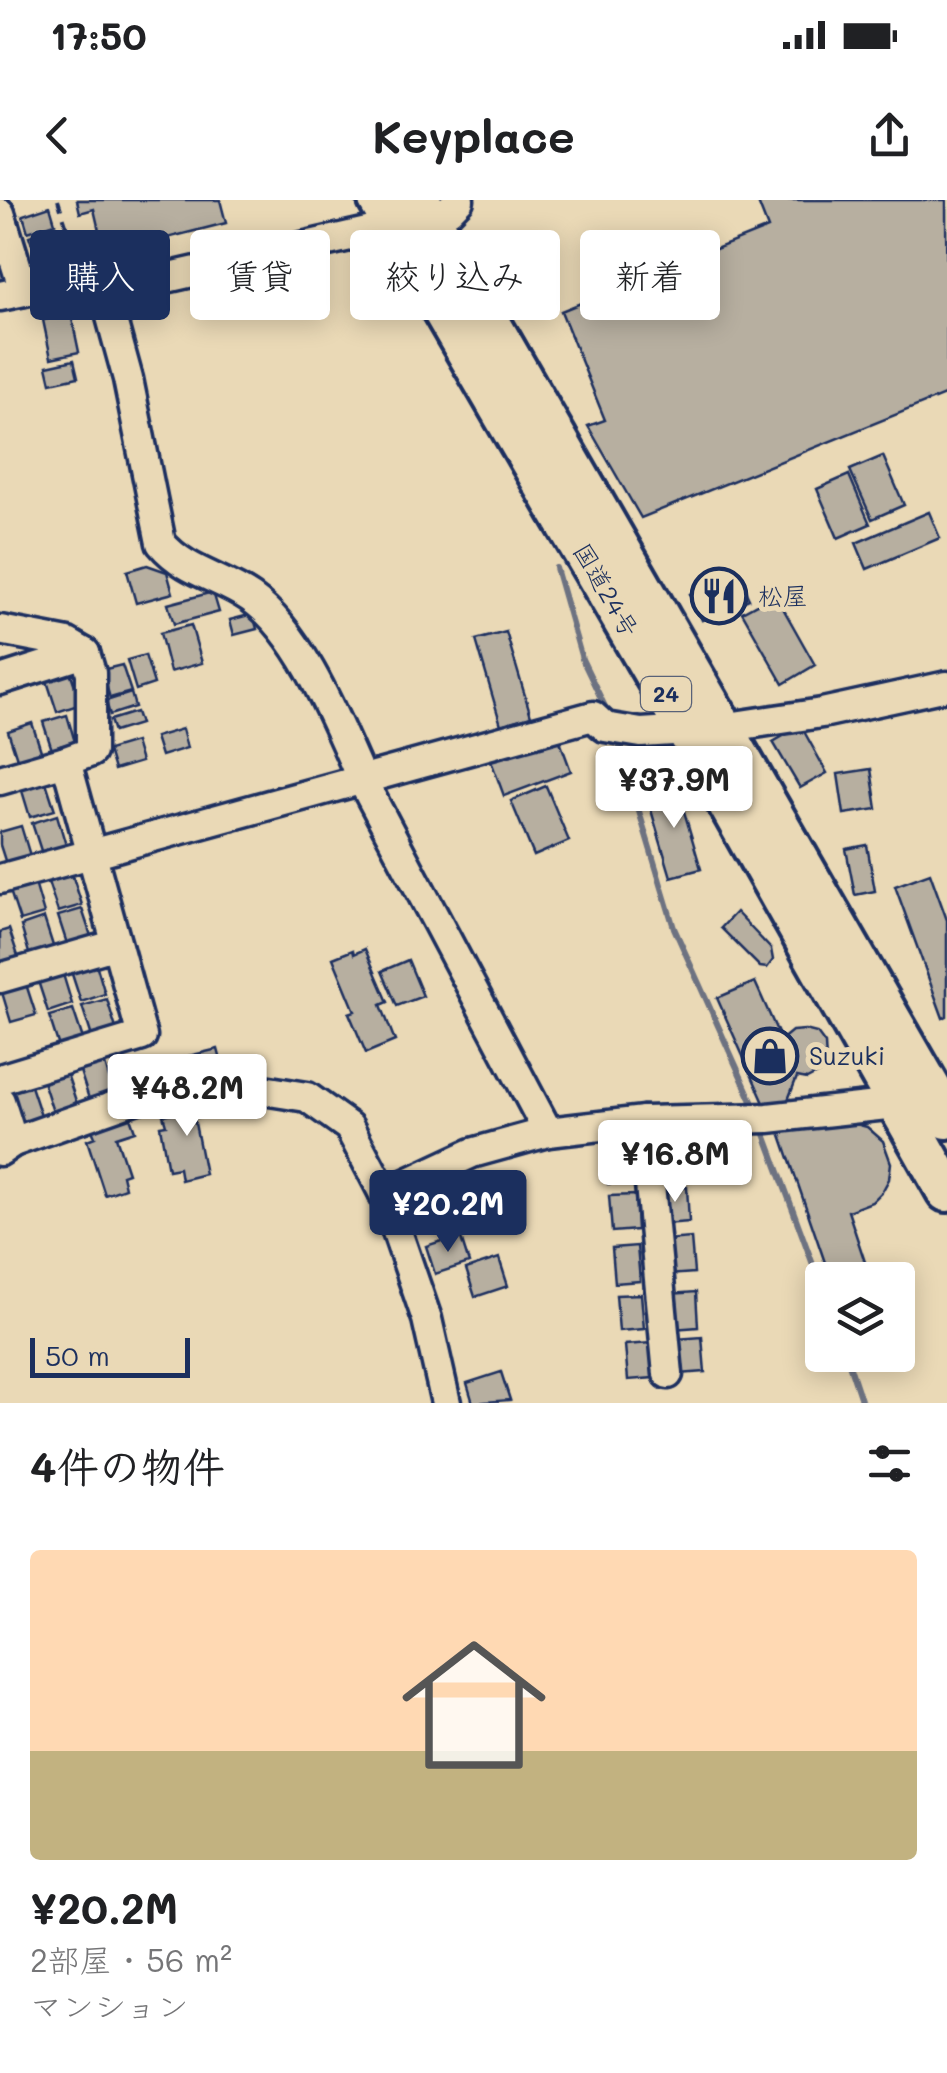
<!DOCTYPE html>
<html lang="ja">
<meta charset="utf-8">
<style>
body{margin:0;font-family:Mali,"Klee One",sans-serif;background:#f2f2f2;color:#202124;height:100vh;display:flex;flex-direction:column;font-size:38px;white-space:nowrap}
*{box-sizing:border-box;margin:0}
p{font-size:32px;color:#757577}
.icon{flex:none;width:55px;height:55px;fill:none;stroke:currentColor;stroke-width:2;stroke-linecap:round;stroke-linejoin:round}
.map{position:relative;height:1203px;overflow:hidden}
.details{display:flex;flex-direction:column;background:#fff;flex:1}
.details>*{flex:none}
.top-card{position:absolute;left:30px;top:30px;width:888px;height:90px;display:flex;gap:20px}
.buttons{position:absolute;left:805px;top:1062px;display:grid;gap:20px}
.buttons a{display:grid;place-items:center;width:110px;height:110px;border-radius:10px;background:#fff;box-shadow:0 5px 25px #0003;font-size:50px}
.scale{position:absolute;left:30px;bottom:25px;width:160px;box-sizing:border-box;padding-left:10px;border:5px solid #1b2f5e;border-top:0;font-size:28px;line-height:35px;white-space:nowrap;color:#1b2f5e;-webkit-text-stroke:8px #ead9b6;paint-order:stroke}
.price{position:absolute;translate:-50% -85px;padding:0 22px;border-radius:10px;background:#fff;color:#222;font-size:32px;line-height:65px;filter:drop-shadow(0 2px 5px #0008)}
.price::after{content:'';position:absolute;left:50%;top:60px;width:30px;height:22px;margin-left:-15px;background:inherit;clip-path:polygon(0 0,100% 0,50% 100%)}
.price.active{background:#1b2f5e;color:#fff}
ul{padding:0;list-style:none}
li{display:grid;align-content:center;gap:20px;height:530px;padding:0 30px}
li+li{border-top:2px solid #e0e0e0}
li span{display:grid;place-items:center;height:310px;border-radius:10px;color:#555}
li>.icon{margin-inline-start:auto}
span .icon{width:180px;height:180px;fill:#fffc;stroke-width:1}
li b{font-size:42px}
h2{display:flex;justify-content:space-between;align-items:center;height:120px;padding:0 30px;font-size:42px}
.tag{padding:0 35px;border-radius:10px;background:#fff;box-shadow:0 5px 25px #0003;font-size:35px;line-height:90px}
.tag.active{background:#1b2f5e;color:#fff}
.status{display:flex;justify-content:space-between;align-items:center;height:70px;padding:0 50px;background:#fff;direction:ltr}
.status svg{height:28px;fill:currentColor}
header{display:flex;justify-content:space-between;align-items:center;height:130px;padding:0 30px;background:#fff;font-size:45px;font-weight:700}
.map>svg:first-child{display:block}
</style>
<div class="status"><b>17:50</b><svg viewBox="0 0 49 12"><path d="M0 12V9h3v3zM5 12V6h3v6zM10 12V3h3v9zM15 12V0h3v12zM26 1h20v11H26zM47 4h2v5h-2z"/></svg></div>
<header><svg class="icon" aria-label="back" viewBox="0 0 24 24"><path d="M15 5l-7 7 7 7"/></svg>Keyplace<svg class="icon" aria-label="share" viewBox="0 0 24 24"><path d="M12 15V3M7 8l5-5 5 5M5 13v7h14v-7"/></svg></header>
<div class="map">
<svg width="947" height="1203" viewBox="0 0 947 1203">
<rect width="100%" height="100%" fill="#ead9b6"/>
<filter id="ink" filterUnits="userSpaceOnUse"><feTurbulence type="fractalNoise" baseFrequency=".01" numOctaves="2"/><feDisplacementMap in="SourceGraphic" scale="20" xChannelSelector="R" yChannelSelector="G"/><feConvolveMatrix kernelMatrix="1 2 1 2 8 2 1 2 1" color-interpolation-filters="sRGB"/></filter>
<g filter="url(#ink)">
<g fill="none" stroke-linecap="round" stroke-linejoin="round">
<g stroke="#6d7281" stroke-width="6">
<path d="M556,368L582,459L610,517"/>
<path d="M617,538L674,728L756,910"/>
<path d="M762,926L822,1089"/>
<path d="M846,1155L862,1203"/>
</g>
</g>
<g fill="#b7afa0" stroke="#1b2f5e" stroke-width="2.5">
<path d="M77,0H220L226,23L124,49L100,35L94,9L80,13Z"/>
<path d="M757,0H946L947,194L641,318L588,226L605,220L561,111L768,28Z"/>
<path d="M50,6L55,23L28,32L23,15Z"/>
<path d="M56,27L62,44L35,53L29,36Z"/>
<path d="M63,49L69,66L42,75L37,58Z"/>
<path d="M77,89L82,107L54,114L50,96Z"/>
<path d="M71,114L79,152L51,158L43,120Z"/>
<path d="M74,160L78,177L51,183L47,166Z"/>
<path d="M883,256L904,305L872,319L850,270Z"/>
<path d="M849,275L870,324L838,338L817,289Z"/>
<path d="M929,312L940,338L867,369L856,343Z"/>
<path d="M147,365L167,372L173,393L136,403L127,371Z"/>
<path d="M737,373L749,399L702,420L690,394Z"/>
<path d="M213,392L219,412L174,424L168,404Z"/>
<path d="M775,394L815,465L783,484L742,412Z"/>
<path d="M253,414L257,429L234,435L230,420Z"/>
<path d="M191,425L202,463L170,472L160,433Z"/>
<path d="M506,432L531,516L501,525L476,440Z"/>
<path d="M145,455L154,484L136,490L127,460Z"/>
<path d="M122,465L131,492L110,498L102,470Z"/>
<path d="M70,471L81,504L57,512L46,478Z"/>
<path d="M131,493L135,507L110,515L106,501Z"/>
<path d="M136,512L140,524L114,532L110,520Z"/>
<path d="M67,515L77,549L54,556L43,522Z"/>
<path d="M32,523L43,557L19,565L8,531Z"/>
<path d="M801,526L827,573L800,588L773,542Z"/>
<path d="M182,529L187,548L161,556L155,537Z"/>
<path d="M557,533L571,571L504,596L490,558Z"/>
<path d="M135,542L141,562L114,570L108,550Z"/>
<path d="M871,569L877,609L844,614L838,574Z"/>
<path d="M44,576L55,610L30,617L20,584Z"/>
<path d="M676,584L701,669L671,677L646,593Z"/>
<path d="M546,586L569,641L534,656L511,601Z"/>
<path d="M57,615L67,649L43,657L32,623Z"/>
<path d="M21,626L31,659L7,667L0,645V632Z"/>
<path d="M867,645L875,691L855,695L846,649Z"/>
<path d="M71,671L82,705L58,712L47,679Z"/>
<path d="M930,673L947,720V816L943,818L895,686Z"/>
<path d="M34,680L44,714L20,721L9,688Z"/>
<path d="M82,709L93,742L69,750L58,716Z"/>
<path d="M736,712L771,749L773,760L767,768L760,767L721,728Z"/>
<path d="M44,718L55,752L31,760L21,726Z"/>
<path d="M9,729L20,762L0,769V732Z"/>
<path d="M365,749L388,802L381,805L395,841L366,853L349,813L355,811L333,758L353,750L354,754Z"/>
<path d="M95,760L105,794L81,802L70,768Z"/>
<path d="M408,760L423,796L397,806L382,771Z"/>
<path d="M62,771L72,804L48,812L37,778Z"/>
<path d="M25,781L36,815L11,822L1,789Z"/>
<path d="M755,782L781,840L792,831L805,830L817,833L825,844L826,861L820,872L807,879L797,877L786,905H765L717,798Z"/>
<path d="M107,799L117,832L93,840L82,806Z"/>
<path d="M73,809L84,842L60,850L49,816Z"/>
<path d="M218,849L223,868L159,884L155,864Z"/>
<path d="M104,861L114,895L90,902L79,868Z"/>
<path d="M66,871L77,904L53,912L42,878Z"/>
<path d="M30,883L41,916L16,924L6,891Z"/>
<path d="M229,900L231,910L194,918L205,974L181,980L179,968L168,970L160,926L166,925L163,915Z"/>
<path d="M130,917L135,931L116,937L128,973L122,975L125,988L105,995L87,940L95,937L92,930Z"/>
<path d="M848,922L867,927L883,941L891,963L889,979L882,992L872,1002L848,1011L871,1080H831L780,932Z"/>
<path d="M681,937L684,972L659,974L656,939Z"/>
<path d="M631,947L634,982L608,984L606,949Z"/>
<path d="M489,974L498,1002L464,1013L455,985Z"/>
<path d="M687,987L689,1022L664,1024L661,989Z"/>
<path d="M436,992L445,1019L411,1030L402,1002Z"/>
<path d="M635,995L637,1030L612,1032L609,996Z"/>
<path d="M460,1035L469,1063L435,1074L426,1046Z"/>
<path d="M691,1038L694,1073L668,1075L666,1040Z"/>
<path d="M637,1046L640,1081L615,1083L612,1048Z"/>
<path d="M499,1058L508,1086L475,1097L466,1069Z"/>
<path d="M696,1092L698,1127L673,1129L670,1094Z"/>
<path d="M641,1094L644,1129L619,1131L616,1095Z"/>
<path d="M702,1137L705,1172L679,1174L677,1139Z"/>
<path d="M651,1143L654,1178L628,1180L625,1145Z"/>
<path d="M501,1172L510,1200L473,1203L467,1183Z"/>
</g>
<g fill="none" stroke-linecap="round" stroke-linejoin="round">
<g stroke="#1b2f5e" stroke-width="35">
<g id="minor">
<path d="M0,13L24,91"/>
<path d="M101,80L128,179L161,343C185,372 221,377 251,398C302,434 337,524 362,580L548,932"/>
<path d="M0,96L83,79L166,78L429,18L449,10L459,0"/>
<path d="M0,430L68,443L85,453L91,473V552L66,561L142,836L0,879"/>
<path d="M0,480L85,453"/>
<path d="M0,580L66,561"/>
<path d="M0,679L593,516L605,527L641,533L721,528L822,513L947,486"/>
<path d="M0,778L114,745"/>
<path d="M0,901L13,942"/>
<path d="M644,921L668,1174"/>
<path d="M0,951L13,942L146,895L219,883L307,897L349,927L384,994L427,1119L446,1203"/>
<path d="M384,994L472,953L548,932L644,921L768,918L914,902"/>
</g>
</g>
<g stroke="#1b2f5e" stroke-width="48">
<g id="highway">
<path d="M379,0L687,530L947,991"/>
<path d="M419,0L947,918"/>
</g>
</g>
<path stroke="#1b2f5e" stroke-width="4" stroke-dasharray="10 8" stroke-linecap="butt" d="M58,0L76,55"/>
<use href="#minor" stroke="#ead9b6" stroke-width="28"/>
<use href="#highway" stroke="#ead9b6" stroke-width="40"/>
</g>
</g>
<defs>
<g id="restaurant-ring" transform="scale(2.875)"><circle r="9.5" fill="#ead9b6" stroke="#1b2f5e" stroke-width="1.5"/><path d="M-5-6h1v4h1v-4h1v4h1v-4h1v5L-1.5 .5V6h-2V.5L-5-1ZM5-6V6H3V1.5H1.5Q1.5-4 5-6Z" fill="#1b2f5e"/></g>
<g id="shop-ring" transform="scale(2.875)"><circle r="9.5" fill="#ead9b6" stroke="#1b2f5e" stroke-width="1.5"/><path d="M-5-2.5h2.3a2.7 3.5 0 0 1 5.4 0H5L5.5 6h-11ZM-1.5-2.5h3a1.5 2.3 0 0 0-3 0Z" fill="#1b2f5e"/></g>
</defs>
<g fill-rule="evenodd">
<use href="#restaurant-ring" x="719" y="396"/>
<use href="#shop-ring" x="770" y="856"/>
</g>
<g text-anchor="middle" stroke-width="10" stroke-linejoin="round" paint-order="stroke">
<rect fill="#ead9b6" stroke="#596278" stroke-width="2.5" x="641" y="477" width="50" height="34" rx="8"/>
<g font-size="22" font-weight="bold" fill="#1b2f5e">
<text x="666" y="502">24</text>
</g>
<g font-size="25" fill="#1b2f5e" stroke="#ead9b6">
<text transform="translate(606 390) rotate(60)" y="9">国道24号</text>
</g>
<g font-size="25" fill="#1b2f5e" stroke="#ead9b6" text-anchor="start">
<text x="758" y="405">松屋</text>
<text x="809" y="865">Suzuki</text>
</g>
</g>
</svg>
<div class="buttons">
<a><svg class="icon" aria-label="layers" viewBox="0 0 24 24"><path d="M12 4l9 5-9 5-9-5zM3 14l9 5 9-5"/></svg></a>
</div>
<div class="scale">50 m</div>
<b class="price" style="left:674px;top:631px">¥37.9M</b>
<b class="price" style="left:187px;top:939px">¥48.2M</b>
<b class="price" style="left:675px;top:1005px">¥16.8M</b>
<b class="price active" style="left:448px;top:1055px">¥20.2M</b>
<div class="top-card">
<a class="tag active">購入</a>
<a class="tag">賃貸</a>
<a class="tag">絞り込み</a>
<a class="tag">新着</a>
</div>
</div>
<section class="details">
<h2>4件の物件<svg class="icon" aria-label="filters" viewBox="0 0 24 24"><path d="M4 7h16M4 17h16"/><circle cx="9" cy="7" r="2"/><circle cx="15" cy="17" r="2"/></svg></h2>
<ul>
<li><span style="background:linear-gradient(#ffd9b3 65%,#c2b280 0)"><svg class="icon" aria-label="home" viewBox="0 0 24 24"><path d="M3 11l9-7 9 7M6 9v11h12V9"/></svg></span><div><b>¥20.2M</b><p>2部屋 · 56 m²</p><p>マンション</p></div></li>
</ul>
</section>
